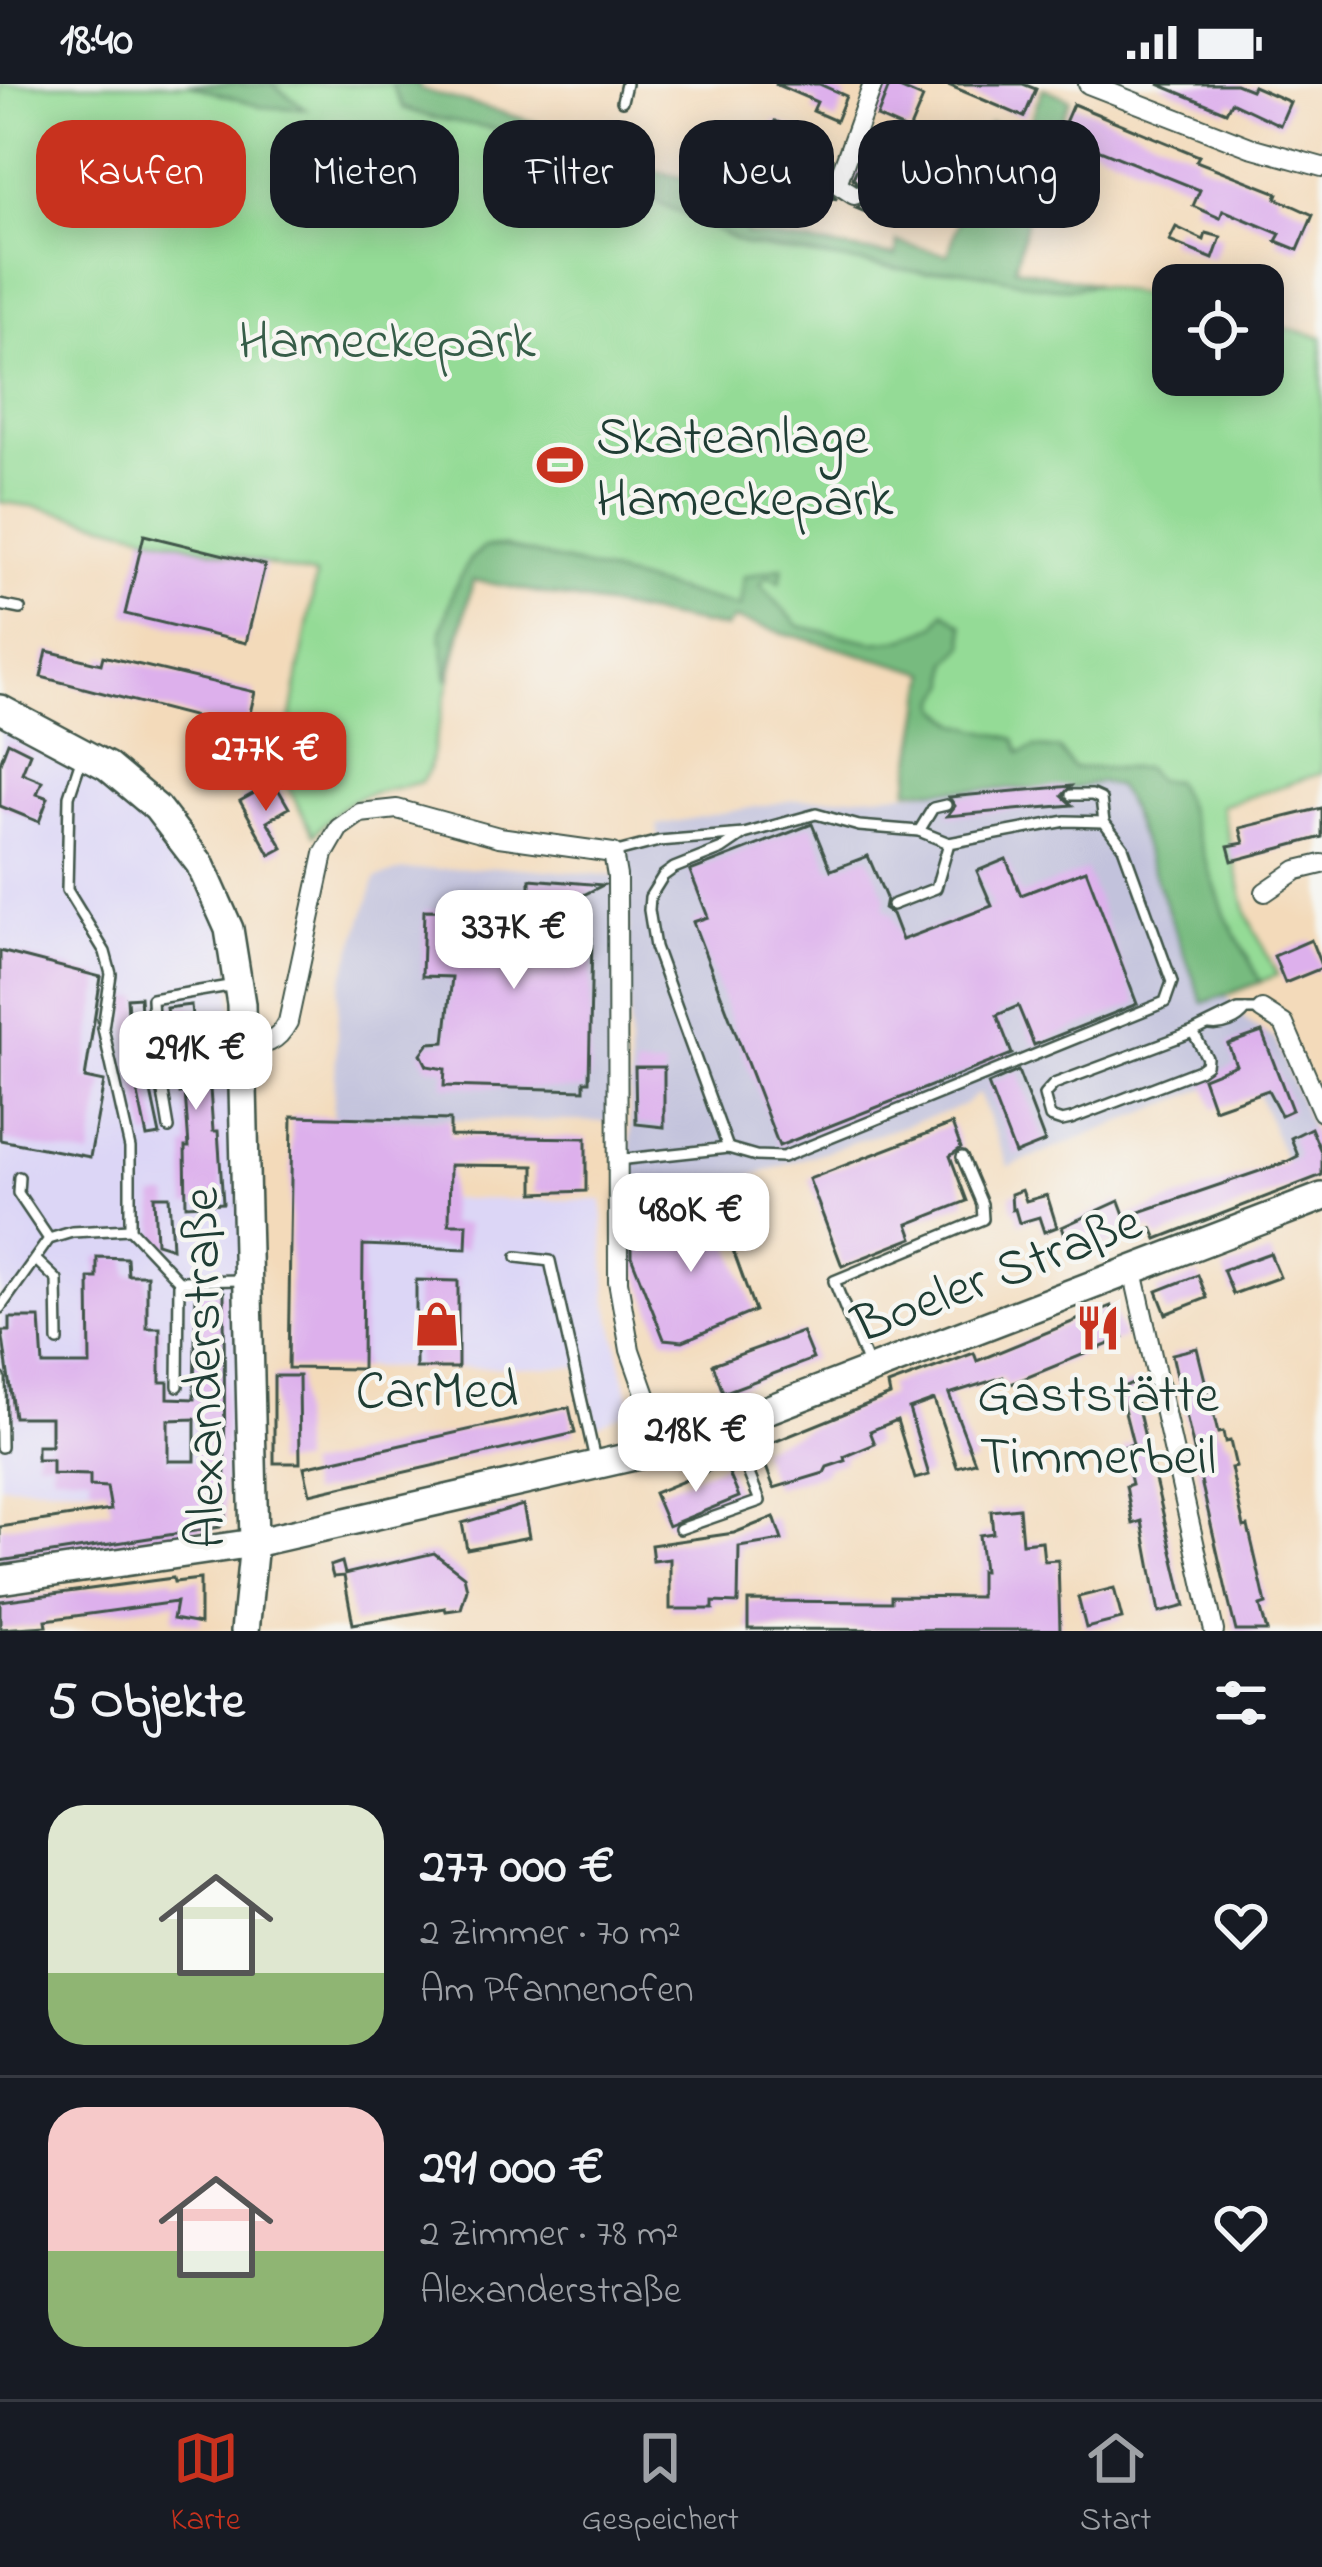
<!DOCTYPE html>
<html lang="de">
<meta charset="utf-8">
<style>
body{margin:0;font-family:"Indie Flower",sans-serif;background:#242831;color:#f1f3f6;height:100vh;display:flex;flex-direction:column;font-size:45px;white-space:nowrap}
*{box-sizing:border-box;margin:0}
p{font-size:39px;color:#9ea1a6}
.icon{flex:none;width:66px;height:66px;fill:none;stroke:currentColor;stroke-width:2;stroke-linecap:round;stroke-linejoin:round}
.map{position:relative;height:1547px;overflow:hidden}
.side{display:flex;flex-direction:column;background:#171b24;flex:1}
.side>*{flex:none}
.hud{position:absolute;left:36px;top:36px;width:1251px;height:108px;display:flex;gap:24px}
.controls{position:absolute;left:1152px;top:180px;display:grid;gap:24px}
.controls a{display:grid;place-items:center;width:132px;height:132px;border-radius:24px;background:#171b24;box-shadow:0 6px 30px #0003;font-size:60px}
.price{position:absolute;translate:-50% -102px;padding:0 27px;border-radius:24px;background:#fff;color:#222;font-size:39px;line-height:78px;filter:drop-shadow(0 3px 6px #0008)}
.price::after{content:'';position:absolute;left:50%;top:72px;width:36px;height:27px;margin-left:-18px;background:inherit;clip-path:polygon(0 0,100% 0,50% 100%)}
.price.current{background:#c8321e;color:#fff}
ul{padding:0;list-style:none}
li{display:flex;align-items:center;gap:36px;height:300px;padding:0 48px}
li+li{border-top:3px solid #363941}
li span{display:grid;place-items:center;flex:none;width:336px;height:240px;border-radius:36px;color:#555}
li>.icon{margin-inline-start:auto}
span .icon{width:144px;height:144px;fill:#fffc;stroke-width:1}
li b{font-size:51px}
h2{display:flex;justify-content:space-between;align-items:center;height:144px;padding:0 48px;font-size:51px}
.chip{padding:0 42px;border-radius:36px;background:#171b24;box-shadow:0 6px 30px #0003;font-size:42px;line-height:108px}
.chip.current{background:#c8321e;color:#fff}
.status{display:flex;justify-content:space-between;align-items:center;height:84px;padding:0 60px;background:#171b24;direction:ltr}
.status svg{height:33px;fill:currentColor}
.menu{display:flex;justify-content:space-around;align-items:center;height:168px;border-top:3px solid #363941;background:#171b24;font-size:33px;color:#9ea1a6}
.menu a{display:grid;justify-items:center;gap:6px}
.menu .current{color:#c8321e}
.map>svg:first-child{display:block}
</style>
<div class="status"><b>18:40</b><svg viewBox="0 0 49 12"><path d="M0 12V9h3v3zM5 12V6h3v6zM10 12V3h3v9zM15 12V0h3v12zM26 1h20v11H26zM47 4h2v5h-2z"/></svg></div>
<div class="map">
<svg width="1322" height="1547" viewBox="0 0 1322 1547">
<rect width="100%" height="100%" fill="#f6f6f2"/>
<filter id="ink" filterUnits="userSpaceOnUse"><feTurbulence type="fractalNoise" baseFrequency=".00833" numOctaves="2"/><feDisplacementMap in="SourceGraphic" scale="24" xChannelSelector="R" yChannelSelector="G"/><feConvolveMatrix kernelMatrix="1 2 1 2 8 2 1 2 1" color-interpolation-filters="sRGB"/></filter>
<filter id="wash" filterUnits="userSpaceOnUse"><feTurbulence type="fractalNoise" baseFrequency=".004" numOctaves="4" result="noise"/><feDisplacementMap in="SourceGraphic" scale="48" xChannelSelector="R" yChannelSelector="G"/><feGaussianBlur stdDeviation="2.7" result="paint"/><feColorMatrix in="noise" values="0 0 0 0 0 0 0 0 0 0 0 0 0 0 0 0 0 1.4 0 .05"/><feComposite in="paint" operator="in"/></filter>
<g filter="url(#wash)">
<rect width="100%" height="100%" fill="#f3daba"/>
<g fill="#dcd6f6">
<path d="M0,633L126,696L229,845L253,1397L179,1405L0,1401Z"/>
<path d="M292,1032L450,1036V1115L602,1116L607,1215L632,1326L596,1342L583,1283L288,1284Z"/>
</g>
<g fill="#c2c2dc">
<path d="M1144,694L1226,911L1248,938L1275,955L1322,1070V1091L1296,1103L1258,1010L1214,1025L1207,1004L1008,1083L979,1009L963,1022L755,1091L631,1124L628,764L658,757L657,741L793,716Z"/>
<path d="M510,783L617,792V1038L333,1033L339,906L376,794L403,786Z"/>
</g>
<path fill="#94db96" stroke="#5a8c65" stroke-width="3" d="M0,0H420L419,5L592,55L589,71L728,105L751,118L746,150L896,172L897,158L922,166L1173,217V291H1263V239L1322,253V689L1221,722L1247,831L1277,891L1226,911L1144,694L908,706L928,589L734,535L726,544L473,496L428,688L421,698C367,712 354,704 314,751L281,690L316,492L38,423L0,418Z"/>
<g fill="#77bb7f" stroke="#4b7c5a" stroke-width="3">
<path d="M188,0H272L306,25L261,23Z"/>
<path d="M391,0H420L419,5L592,55L589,71L728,105L751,118L746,150L896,172L897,158L948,171L990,39L1026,49L1043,4L1070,15L1036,96L1015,184L1096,200C1037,217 980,175 926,189L746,161L633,106L572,88L564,69L532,56L510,55L497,45L430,33L403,24Z"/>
<path d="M505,462L740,523L743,493L783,483L780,498L768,492L760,500L799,542L873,558L905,555L936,541L944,527L963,541L965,561L949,578V601L939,615V624L959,640L1015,655L1020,669L1035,663L1059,665L1073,684H1145L1157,696L1174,697L1185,718L1226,833L1261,898L1203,919L1126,716L1116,702L1100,698L1071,705L908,706L928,589L734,535L726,544L473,496L447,596L441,548L454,505L470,475L485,463Z"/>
</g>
<g id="blocks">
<g fill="#ddb0ec" fill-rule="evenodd">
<path d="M775,0H819L846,12L836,37L813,27L817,18Z"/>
<path d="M890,0L923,14L909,47L877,33Z"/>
<path d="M946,0H1023L1036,5L1024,33Z"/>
<path d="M1158,0H1236L1251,6L1253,2L1290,18L1280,41L1231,18L1226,28Z"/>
<path d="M1073,20L1199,72L1196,77L1278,109L1276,114L1313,131L1298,166L1276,157L1280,150L1223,126L1220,134L1193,122L1200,106L1060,50Z"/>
<path d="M775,37L811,52L807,63L832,74L824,102L837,116L756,83Z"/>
<path d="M601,47L641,57L636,78L596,68Z"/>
<path d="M857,85L909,105L894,140L856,124L865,119L867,111L853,94Z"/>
<path d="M1176,143L1204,156L1206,149L1221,153L1213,175L1169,157Z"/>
<path d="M144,451L265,481L246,559L125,530Z"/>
<path d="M47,567L101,580L103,572L255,608L246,646L41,593Z"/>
<path d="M8,658L30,669L22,689L42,697L37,710L48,714L39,738L0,722V679Z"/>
<path d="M274,698L289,724L267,737L283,764L270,771L240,717Z"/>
<path d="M1071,702L1062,712L1072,721L947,732L955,722L949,713Z"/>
<path d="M1322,724V753L1232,777L1228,762L1244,759L1240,744Z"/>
<path d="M812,740L831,786L868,772L886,814L884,825L892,830L902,856L992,822L977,787L1006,775L1021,811L1086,786L1137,920L1034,961L1018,922L997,931L1012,970L779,1062L693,838L708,833L690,787Z"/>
<path d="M530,795L603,801L566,820L589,843L588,853L592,854L589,997H584V1006L444,1002L445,985L427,982L421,970L429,959L445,958L452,893L422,892L424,826L530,827Z"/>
<path d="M1311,856L1322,884L1285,899L1274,872Z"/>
<path d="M0,867L101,893L85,994L104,998L90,1073L0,1056Z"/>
<path d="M140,913L144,975L160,1051L147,1053L131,977L127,914Z"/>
<path d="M191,921L195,964H200L205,1005H210L213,1047H218L223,1119L186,1121L185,1063H189L185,1008L180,1009L166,924Z"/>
<path d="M1262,948L1292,1026L1281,1031L1268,1006L1214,1025L1203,994L1236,981L1228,960Z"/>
<path d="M635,983H664V1043L636,1040Z"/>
<path d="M1018,987L1045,1058L1015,1070L988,1000Z"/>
<path d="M292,1032L450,1036V1052L586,1054V1107L534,1109V1082L450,1081L449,1140H467L466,1165L363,1161L362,1285L288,1284Z"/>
<path d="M952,1040L961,1064L950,1072L967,1117L908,1140L913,1154L842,1182L809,1095Z"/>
<path d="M1311,1044L1322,1070V1091L1157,1155L1152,1144L1074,1173L1062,1143L1119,1117L1125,1133L1286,1078L1298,1072L1291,1054Z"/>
<path d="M1022,1106L1026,1117L1047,1111L1057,1143L1044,1148L1039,1133L1019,1139L1015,1125L1012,1126L1011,1110Z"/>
<path d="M154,1112H169L172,1164L156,1159Z"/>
<path d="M717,1122L755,1227L683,1257L664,1255L631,1172V1152Z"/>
<path d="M1270,1169L1280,1193L1233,1210L1223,1186Z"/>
<path d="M97,1173L127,1174L128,1191H147V1244H160V1298H168V1314L194,1315L196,1208H224L225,1437L220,1443L0,1477V1443L111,1426L107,1403L90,1402V1391L52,1390V1376H37V1362H51V1333H14L2,1247H10V1234H40L43,1281H90L89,1194H97ZM195,1335V1377H168V1336Z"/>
<path d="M1198,1191L1207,1214L1166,1230L1157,1207Z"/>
<path d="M416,1196L458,1197V1284H416Z"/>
<path d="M1111,1222L1124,1254L1006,1302L1003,1293L949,1310L975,1378L957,1383L934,1316L909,1325L929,1391L915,1395L897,1336L870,1347L875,1360L844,1373L845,1377L827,1383L824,1389L774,1404L759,1364L890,1311L888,1301L974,1269L977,1277Z"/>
<path d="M802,1248L813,1275L723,1309L713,1280Z"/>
<path d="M1197,1264L1218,1349L1223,1348L1225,1358L1230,1357L1236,1383L1231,1384L1244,1443L1248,1442L1266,1520L1260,1522L1267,1547H1236L1229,1519L1172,1270Z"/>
<path d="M274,1292H299L300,1379H274Z"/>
<path d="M1132,1299L1185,1522L1159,1529L1142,1437L1133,1440L1126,1402L1132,1400L1123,1363L1133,1360L1119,1305Z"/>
<path d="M569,1323L575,1349L310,1410L304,1383Z"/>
<path d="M725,1380L739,1413L668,1442L654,1409Z"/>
<path d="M523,1421L529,1453L467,1465L462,1439Z"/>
<path d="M1019,1424L1022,1459L1042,1457L1044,1477L1058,1476L1060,1546L748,1545V1517L891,1518V1512L980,1513V1487H983L979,1451L993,1449L991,1427Z"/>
<path d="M774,1433L782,1456L739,1463L738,1519L713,1518V1525H670V1475L653,1477L651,1461L734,1449Z"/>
<path d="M434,1469L464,1492L467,1505L461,1525L446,1527L445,1524L353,1540L344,1492L333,1493L330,1482L342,1478L345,1490Z"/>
<path d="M173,1494L174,1498L200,1495V1540L173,1535L176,1518L46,1536L47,1542L0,1545V1517Z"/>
<path d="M1114,1504L1122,1535L1086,1544L1078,1513Z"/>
</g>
</g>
</g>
<g filter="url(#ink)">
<use href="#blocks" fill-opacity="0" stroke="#3f5548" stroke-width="3"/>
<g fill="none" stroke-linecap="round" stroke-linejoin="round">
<g stroke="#3f5548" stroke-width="14">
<g id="lane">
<path d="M622,17L626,0"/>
<path d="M0,521L20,525"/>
<path d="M82,673L69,712L67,806L105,868L111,890L103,944L130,1064V1145L179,1197L244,1196"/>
<path d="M1071,711H1092L1101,715L1104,738"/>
<path d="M919,747L933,724L946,721"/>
<path d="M613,769L659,757L744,750L816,730L859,742L919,747L949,759L1066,737L1104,738L1123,763L1172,898L1165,918L783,1073L756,1072L728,1064L617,1076"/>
<path d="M892,821L936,804L949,759"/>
<path d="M1210,941C1223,943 1238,937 1246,926"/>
<path d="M1193,948L1207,974L1206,981L1199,986L1071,1035L1062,1037L1050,1033L1044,1011L1054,1000L1193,948L1238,926H1262"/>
<path d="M169,1044L154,955L152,915L235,901"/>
<path d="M728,1064L655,863L649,826L650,813L663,792L674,784L722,765L744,750"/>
<path d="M19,1093L18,1109L49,1155"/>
<path d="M517,1173L550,1177L596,1380"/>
<path d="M36,1176L57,1196L58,1257"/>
<path d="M0,1224L49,1155L72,1148L130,1145"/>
<path d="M868,1281L834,1197L983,1135L982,1120L962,1073"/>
<path d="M0,1294L1,1363"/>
<path d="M178,1302L179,1197"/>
<path d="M680,1445L760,1417L731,1346"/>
</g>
</g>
<g stroke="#3f5548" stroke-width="22">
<g id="street">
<path d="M1088,0L1250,63L1322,83"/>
<path d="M854,111L837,100L873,0"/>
<path d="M1265,808L1297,786L1322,780"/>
<path d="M1262,926L1284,940L1322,1028"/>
<path d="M243,963C265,961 277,959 288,938L324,770L339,744L360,729L397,725L499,753L613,769L617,792L618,1197L630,1266L665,1365"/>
<path d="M1133,1187L1214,1547"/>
</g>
</g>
<g stroke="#3f5548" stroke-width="32">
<g id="secondary">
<path d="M0,625L107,682L157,724L200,780L229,845L241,920L253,1417L254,1459L245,1547"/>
<path d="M0,1496L254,1459L665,1365L1322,1113"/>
</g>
</g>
<use href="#lane" stroke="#fff" stroke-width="9"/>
<use href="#street" stroke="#fff" stroke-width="18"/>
<use href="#secondary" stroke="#fff" stroke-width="27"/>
</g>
</g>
<defs>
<g id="stadium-bare" transform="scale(3.6)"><path d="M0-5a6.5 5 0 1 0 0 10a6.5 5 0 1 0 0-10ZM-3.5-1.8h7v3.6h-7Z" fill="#c8321e" stroke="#f6f6f2" stroke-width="2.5" paint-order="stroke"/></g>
<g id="shop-bare" transform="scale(3.6)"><path d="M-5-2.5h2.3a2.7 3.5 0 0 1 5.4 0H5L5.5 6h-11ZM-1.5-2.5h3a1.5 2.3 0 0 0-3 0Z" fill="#c8321e" stroke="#f6f6f2" stroke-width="2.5" paint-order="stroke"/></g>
<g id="restaurant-bare" transform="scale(3.6)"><path d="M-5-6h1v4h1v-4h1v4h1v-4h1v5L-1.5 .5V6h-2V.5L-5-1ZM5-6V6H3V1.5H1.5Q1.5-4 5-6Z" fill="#c8321e" stroke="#f6f6f2" stroke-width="2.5" paint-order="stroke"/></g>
</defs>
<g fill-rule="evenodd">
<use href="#stadium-bare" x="560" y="381"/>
<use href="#shop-bare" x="437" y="1240"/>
<use href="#restaurant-bare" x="1098" y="1244"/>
</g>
<g text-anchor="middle" stroke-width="9" stroke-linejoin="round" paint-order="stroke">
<g font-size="54" fill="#365d48" stroke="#f6f6f2">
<text x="387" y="273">Hameckepark</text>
</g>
<g font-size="54" fill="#1f3d34" stroke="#f6f6f2">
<text x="596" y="369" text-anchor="start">Skateanlage<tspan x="596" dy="62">Hameckepark</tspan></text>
<text x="437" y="1323">CarMed</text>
<text x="1098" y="1327">Gaststätte<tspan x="1098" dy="62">Timmerbeil</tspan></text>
</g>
<g font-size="54" fill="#1f3d34" stroke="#f6f6f2">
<text transform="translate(996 1187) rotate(-21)" y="19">Boeler Straße</text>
<text transform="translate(201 1284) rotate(-91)" y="19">Alexanderstraße</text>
</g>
</g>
</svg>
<div class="controls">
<a><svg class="icon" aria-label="locate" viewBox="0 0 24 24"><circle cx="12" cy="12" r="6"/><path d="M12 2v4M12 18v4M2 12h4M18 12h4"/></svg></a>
</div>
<b class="price current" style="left:266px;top:730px">277K €</b>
<b class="price" style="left:514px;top:908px">337K €</b>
<b class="price" style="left:196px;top:1029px">291K €</b>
<b class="price" style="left:691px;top:1191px">480K €</b>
<b class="price" style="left:696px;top:1411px">218K €</b>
<div class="hud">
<a class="chip current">Kaufen</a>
<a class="chip">Mieten</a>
<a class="chip">Filter</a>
<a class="chip">Neu</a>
<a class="chip">Wohnung</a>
</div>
</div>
<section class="side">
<h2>5 Objekte<svg class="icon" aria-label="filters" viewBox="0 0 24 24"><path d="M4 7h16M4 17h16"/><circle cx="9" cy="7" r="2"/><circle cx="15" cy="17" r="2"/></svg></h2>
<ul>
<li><span style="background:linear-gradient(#dfe7d0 70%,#8fb573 0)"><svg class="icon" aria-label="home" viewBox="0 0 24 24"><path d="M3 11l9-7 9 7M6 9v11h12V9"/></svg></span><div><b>277 000 €</b><p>2 Zimmer · 70 m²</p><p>Am Pfannenofen</p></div><svg class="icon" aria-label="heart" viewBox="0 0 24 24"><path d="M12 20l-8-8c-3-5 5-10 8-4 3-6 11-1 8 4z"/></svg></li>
<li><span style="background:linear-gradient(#f6c9c9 60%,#8fb573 0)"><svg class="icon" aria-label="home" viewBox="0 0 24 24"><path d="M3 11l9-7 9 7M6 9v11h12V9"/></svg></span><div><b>291 000 €</b><p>2 Zimmer · 78 m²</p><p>Alexanderstraße</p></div><svg class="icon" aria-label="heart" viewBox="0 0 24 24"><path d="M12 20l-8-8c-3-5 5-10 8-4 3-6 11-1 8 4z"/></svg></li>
</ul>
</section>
<nav class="menu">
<a class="current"><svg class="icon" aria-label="map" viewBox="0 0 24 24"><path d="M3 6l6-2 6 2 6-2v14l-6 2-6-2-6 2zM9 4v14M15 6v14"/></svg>Karte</a>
<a><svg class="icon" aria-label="saved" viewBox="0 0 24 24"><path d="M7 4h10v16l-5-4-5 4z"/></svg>Gespeichert</a>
<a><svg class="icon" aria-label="home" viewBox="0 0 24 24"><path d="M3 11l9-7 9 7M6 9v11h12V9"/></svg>Start</a>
</nav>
